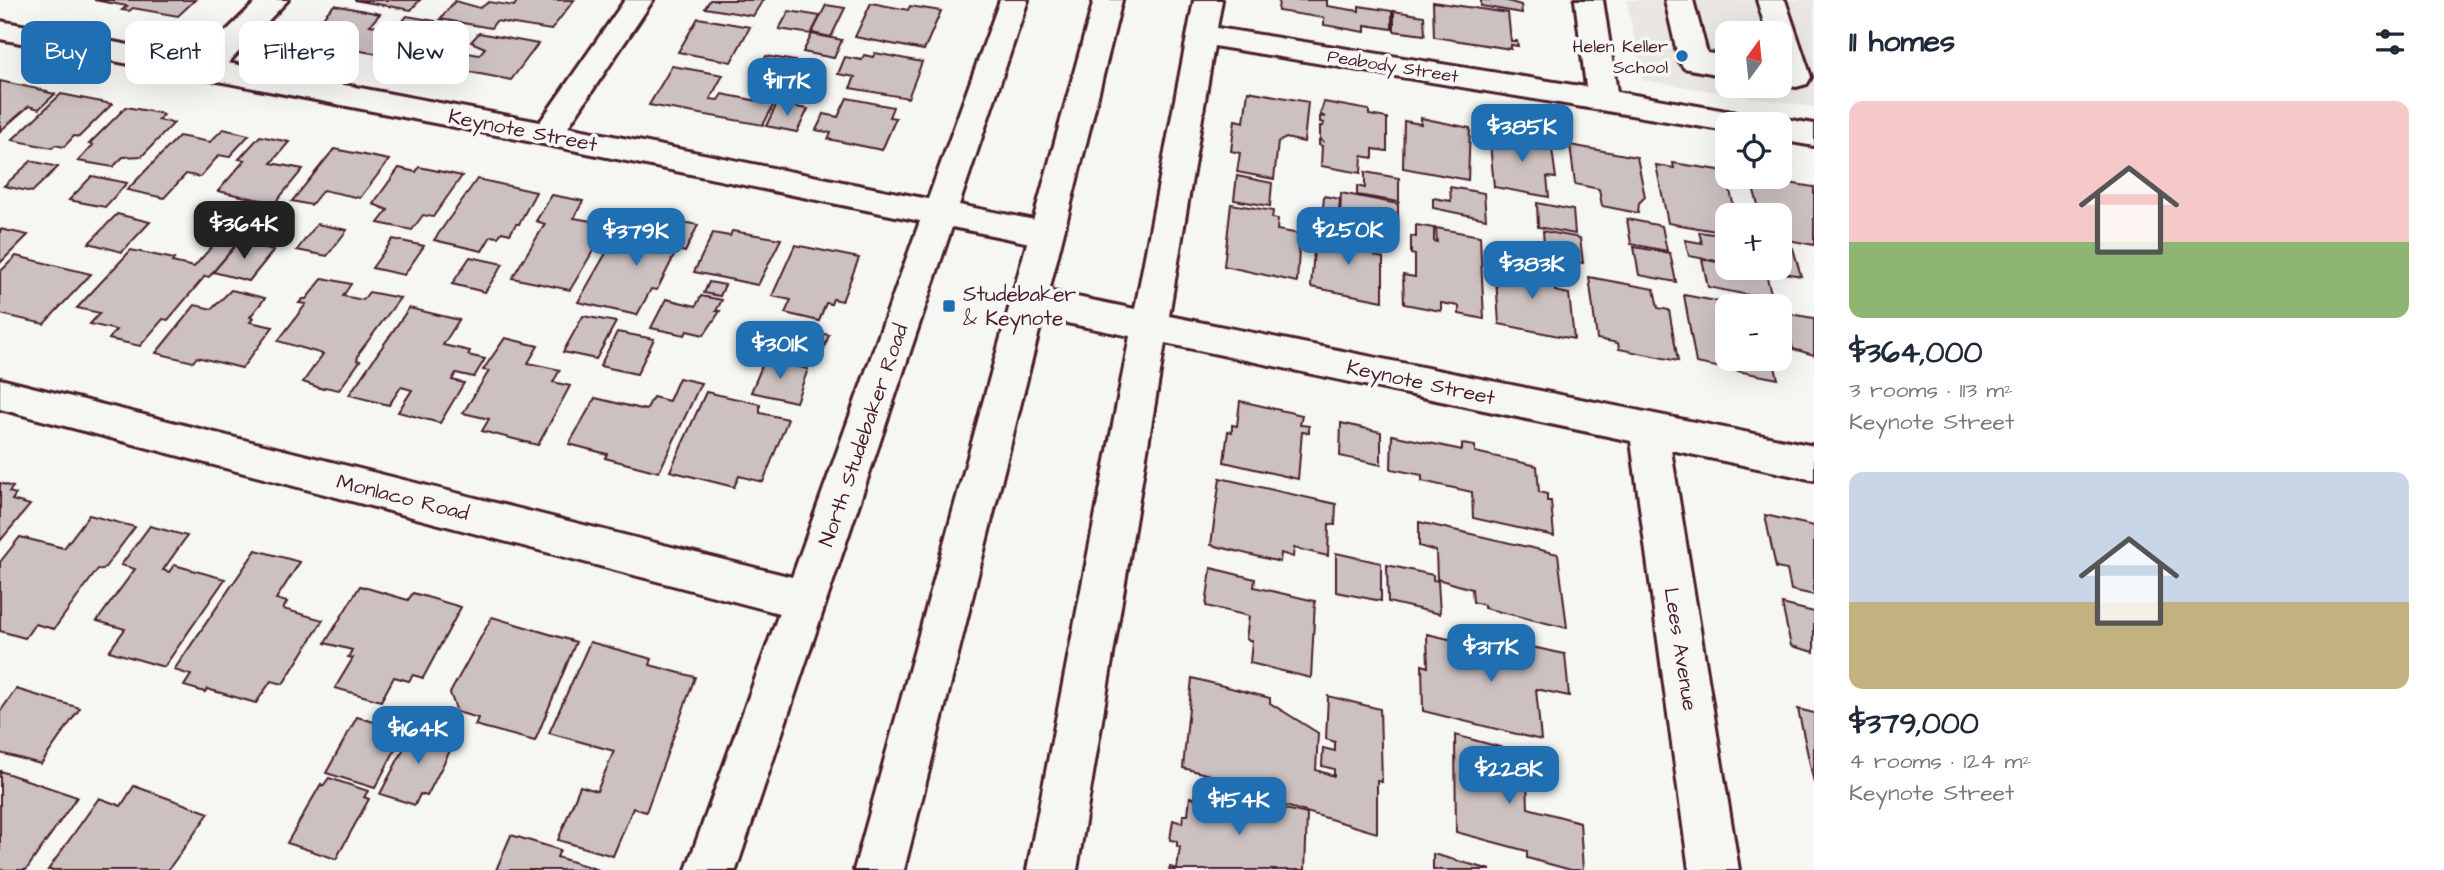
<!DOCTYPE html>
<meta charset="utf-8">
<style>
body{margin:0;font-family:"Architects Daughter",sans-serif;background:#f6f6f7;color:#1f2937;height:100vh;display:flex;flex-direction:column;font-size:26px;white-space:nowrap}
*{box-sizing:border-box;margin:0}
p{font-size:23px;color:#747a83}
.icon{flex:none;width:38px;height:38px;fill:none;stroke:currentColor;stroke-width:2;stroke-linecap:round;stroke-linejoin:round}
.map{position:relative;flex:1;overflow:hidden}
.side{display:flex;flex-direction:column;background:#fff;width:630px}
.side>*{flex:none}
.banner{position:absolute;left:21px;top:21px;width:665px;height:63px;display:flex;gap:14px}
.needle{width:46px;rotate:15deg}
.tools{position:absolute;left:1715px;top:21px;display:grid;gap:14px}
.tools a{display:grid;place-items:center;width:77px;height:77px;border-radius:14px;background:#fff;box-shadow:0 7px 28px #0002;font-size:35px}
.price{position:absolute;translate:-50% -60px;padding:0 16px;border-radius:14px;background:#1f6fb2;color:#fff;font-size:23px;line-height:46px;filter:drop-shadow(0 2px 4px #0008)}
.price::after{content:'';position:absolute;left:50%;top:42px;width:21px;height:16px;margin-left:-10px;background:inherit;clip-path:polygon(0 0,100% 0,50% 100%)}
.price.active{background:#222;color:#fff}
ul{padding:0;list-style:none}
li{display:grid;align-content:center;gap:14px;height:371px;padding:0 35px}
li span{display:grid;place-items:center;height:217px;border-radius:14px;color:#555}
li>.icon{margin-inline-start:auto}
span .icon{width:126px;height:126px;fill:#fffc;stroke-width:1}
li b{font-size:30px}
h2{display:flex;justify-content:space-between;align-items:center;height:84px;padding:0 35px;font-size:30px}
.pill{padding:0 24px;border-radius:14px;background:#fff;box-shadow:0 7px 28px #0002;font-size:24px;line-height:63px}
.pill.active{background:#1f6fb2;color:#fff}
main{display:flex;flex:1;min-height:0}
.map>svg:first-child{display:block}
</style>
<main>
<div class="map">
<svg width="1814" height="870" viewBox="0 0 1814 870">
<rect width="100%" height="100%" fill="#f6f6f2"/>
<filter id="ink" filterUnits="userSpaceOnUse"><feTurbulence type="fractalNoise" baseFrequency=".0143" numOctaves="2"/><feDisplacementMap in="SourceGraphic" scale="14" xChannelSelector="R" yChannelSelector="G"/><feConvolveMatrix kernelMatrix="1 2 1 2 8 2 1 2 1" color-interpolation-filters="sRGB"/></filter>
<g filter="url(#ink)">
<path fill="#e9e6e3" fill-rule="evenodd" d="M1627,0H1814V107L1642,80ZM1727,33H1780V86H1727Z"/>
<g fill="#ccc1c0" stroke="#4a1f2b" stroke-width="2">
<path d="M94,0H195L178,16L133,8L129,11L122,10L127,6Z"/>
<path d="M354,0H420L411,10Z"/>
<path d="M518,0H574L551,30L496,21L491,28L440,19L455,1L480,8L489,2L514,6Z"/>
<path d="M710,0H763L753,16L705,8Z"/>
<path d="M1279,0H1327V6L1359,11V6L1392,11V29L1365,25V32L1324,25V18L1278,11Z"/>
<path d="M1481,0H1504L1521,5L1522,13L1481,6Z"/>
<path d="M1433,2L1508,13L1511,41H1517L1518,46L1511,45V49L1434,37Z"/>
<path d="M871,3L908,10L910,6L941,11L924,50L855,37Z"/>
<path d="M334,5L380,14L370,25L396,29L407,16L435,21L404,59L307,41L318,30L312,29Z"/>
<path d="M826,5L845,8L831,37L812,33Z"/>
<path d="M789,11L820,16L811,34L779,29Z"/>
<path d="M1394,11L1424,16L1425,35L1394,31Z"/>
<path d="M698,18L750,27L731,62L678,52Z"/>
<path d="M479,33L538,44L511,80L444,67L457,51L479,55L485,48L471,42Z"/>
<path d="M812,34L842,40L834,58L803,52Z"/>
<path d="M422,40L456,46L443,61L437,60L433,65L406,59Z"/>
<path d="M875,53L922,62L908,98L850,88L855,77L838,74L845,57L862,60L864,55L873,57Z"/>
<path d="M766,56L795,61L790,72L795,73L791,80L756,75Z"/>
<path d="M672,66L723,75L710,99L718,100L722,94L774,104L763,125L649,105Z"/>
<path d="M0,81L47,91L46,92L55,94L39,109L29,106L0,131Z"/>
<path d="M1248,91L1308,102L1304,142L1286,138L1278,142L1274,179L1237,172L1240,153L1231,151L1235,120L1244,122Z"/>
<path d="M61,94L112,104L79,137L74,136L64,147L55,145L52,148L12,140Z"/>
<path d="M847,98L893,107L889,117L896,118L882,150L828,139L831,133L816,130L824,114L838,117Z"/>
<path d="M1324,102L1369,110V115L1387,118V151L1373,149V158L1362,156L1361,173L1321,166L1322,146L1319,145V140L1322,141L1320,138V126H1323L1324,123L1320,122V116L1325,117L1320,114Z"/>
<path d="M777,104L808,109L797,132L766,126Z"/>
<path d="M126,107L159,113L163,115L158,120L174,123L142,156L123,157L113,167L78,161L93,145L89,144Z"/>
<path d="M1421,118L1470,128L1468,180L1403,168L1404,121L1421,124Z"/>
<path d="M223,129L249,135L229,157L219,155L200,177L186,174L164,198L127,190L179,136L210,142Z"/>
<path d="M1489,131L1551,142L1556,178L1547,177L1549,197L1494,187Z"/>
<path d="M260,136L289,142L271,163L303,169L275,203L218,191L245,160L239,159Z"/>
<path d="M1570,145L1637,157L1645,197L1639,203L1638,213L1602,206L1599,189L1575,184Z"/>
<path d="M334,149L389,160L360,198L323,190L311,205L292,201Z"/>
<path d="M31,161L58,167L32,192L4,186Z"/>
<path d="M1673,163L1725,171L1735,211L1730,210L1727,215L1722,232L1668,223L1656,165L1674,168Z"/>
<path d="M419,167L462,176L433,217L423,215L412,230L378,223L388,210L373,204L399,168L416,172Z"/>
<path d="M1365,172L1399,178V202L1357,195V186L1365,188Z"/>
<path d="M92,176L127,183L105,207L69,200Z"/>
<path d="M1237,176L1272,183L1270,206L1234,200Z"/>
<path d="M1750,177L1814,187V245L1788,240L1786,233L1780,228V215H1761Z"/>
<path d="M477,179L536,192L519,224H516L510,234L502,232L498,237L491,236L482,251L434,240Z"/>
<path d="M1450,187L1484,193L1486,219L1433,208V198L1451,201Z"/>
<path d="M1341,193L1398,204V229L1340,219Z"/>
<path d="M552,195L583,201L574,218L609,224L570,290L512,278L545,224L536,221Z"/>
<path d="M1324,196L1340,199L1339,211L1323,208Z"/>
<path d="M1537,203L1573,210L1575,234L1538,227Z"/>
<path d="M1231,204L1273,211L1272,218L1278,219L1277,230L1300,234L1297,282L1224,266Z"/>
<path d="M117,214L150,222L122,252L89,243Z"/>
<path d="M666,219L698,225L685,252L677,250L657,290L651,289L637,315L578,302L614,239L632,242L634,238L653,242L657,236L653,235L657,228L661,229Z"/>
<path d="M1627,219L1662,226L1667,251L1631,244Z"/>
<path d="M317,224L347,230L327,256L297,250Z"/>
<path d="M1416,225L1434,228V241L1437,242L1436,228L1480,236L1484,319L1459,314V306L1441,303V311L1404,304L1403,275L1415,277V255L1411,254V236L1416,237Z"/>
<path d="M0,229L28,235L0,263Z"/>
<path d="M732,231L781,239L758,285L694,272L713,233L730,236Z"/>
<path d="M1543,231L1580,238L1583,263L1545,256Z"/>
<path d="M1331,232L1375,240V256L1383,258V301L1311,287L1315,237L1330,240Z"/>
<path d="M1699,232L1727,236V263L1689,256L1685,240L1702,243Z"/>
<path d="M221,236L240,240L209,277L205,276L168,320L163,319L140,346L109,339L116,330L90,324L100,313L77,308L131,250L174,259L172,262L194,267Z"/>
<path d="M393,239L424,246L404,275L372,268Z"/>
<path d="M239,242L274,250L249,281L213,272Z"/>
<path d="M795,245L859,258L842,301L833,299L831,304L826,303L819,321L785,313L791,300L772,296Z"/>
<path d="M1780,245L1793,248L1801,276L1762,269L1780,268Z"/>
<path d="M1634,247L1670,253L1676,282L1639,275Z"/>
<path d="M16,256L91,274L44,324L0,314V272Z"/>
<path d="M470,257L503,264L485,292L452,284Z"/>
<path d="M1702,259L1727,264V268L1765,271L1773,300L1708,287Z"/>
<path d="M1495,262L1554,273L1555,291L1569,294L1574,339L1499,324Z"/>
<path d="M1589,277L1654,289L1658,308L1669,310L1678,361L1619,349L1618,343L1597,339Z"/>
<path d="M323,278L351,284L343,296L363,300L369,292L400,298L359,353L357,360L360,361L339,390L325,387L323,389L303,382L323,354L278,341L306,304L299,303L303,299H306Z"/>
<path d="M709,282L725,285L720,296L704,293Z"/>
<path d="M231,290L265,298L250,317L253,318L250,322L273,327L242,368L197,357L193,362L156,353L195,305L212,309Z"/>
<path d="M1684,295L1742,306H1727V359H1773L1778,379L1696,363Z"/>
<path d="M701,296L722,300L716,311H720L704,335L687,331L685,335L651,328L666,299L696,306Z"/>
<path d="M409,308L459,320L443,345L470,351L468,355L485,359L474,377L456,373L452,380L464,383L440,423L398,412L412,390L401,387L389,405L349,395Z"/>
<path d="M1784,313L1814,318V355L1793,349Z"/>
<path d="M583,316L616,322L596,359L563,352Z"/>
<path d="M790,327L829,335L818,364L778,355Z"/>
<path d="M617,332L654,339L637,374L600,366Z"/>
<path d="M505,338L538,346L528,363L560,370L553,382L570,386L538,445L482,431L489,419L463,413L489,371L483,370Z"/>
<path d="M765,359L808,369L796,402L751,392Z"/>
<path d="M679,378L701,383L659,472L605,458L607,454L569,444L595,398L646,410L653,397L669,401Z"/>
<path d="M706,392L760,404V413L788,419L763,482L739,476L734,487L670,471Z"/>
<path d="M1240,401L1302,415L1300,425L1309,426V433L1302,432L1298,479L1224,462L1228,431L1232,432V425L1237,426Z"/>
<path d="M1341,423L1381,432V465L1340,456Z"/>
<path d="M1392,435L1462,450V444L1475,446V452L1537,466L1539,492L1547,494V501H1551L1554,536L1473,518L1472,492L1422,481V475L1391,469Z"/>
<path d="M1220,478L1336,504L1335,525L1329,524L1328,556L1294,548L1293,557L1281,553L1280,562L1211,545Z"/>
<path d="M0,483L13,487L9,492L16,494L12,500L30,505L0,541Z"/>
<path d="M89,515L135,527L103,570L98,569L54,629L35,624L25,638L0,631V562L20,537L64,548Z"/>
<path d="M1765,515L1814,526V595L1791,590L1787,570L1776,568Z"/>
<path d="M1419,522L1558,554L1567,628L1484,608V605L1473,602L1472,589L1437,579L1436,551L1419,546Z"/>
<path d="M150,526L187,536L163,570L169,572L174,565L225,579L164,667L109,651L125,629L97,621L135,569L121,565Z"/>
<path d="M256,550L300,562L276,599L287,602L283,609L323,620L283,684L271,681L256,703L207,689L205,692L184,686L191,675L174,670Z"/>
<path d="M1336,553L1381,563V601L1336,592Z"/>
<path d="M1387,565L1433,575V580L1438,581L1440,614L1388,602Z"/>
<path d="M1211,568L1255,579L1254,587L1315,601L1311,678L1250,663L1252,641L1246,639L1249,616L1206,606Z"/>
<path d="M360,586L408,600L413,593L461,607L423,678L413,675L409,681L394,677L381,701L335,688L353,658L348,657L352,650L325,643Z"/>
<path d="M1782,604L1814,612V652L1791,646Z"/>
<path d="M492,617L576,642L535,741L475,725L478,718L457,712L450,693Z"/>
<path d="M1427,634L1514,654L1513,643L1565,654L1569,696L1536,689L1541,740L1423,711L1422,665L1428,667Z"/>
<path d="M590,642L652,659L650,665L695,677L646,812L633,808L613,856L558,840L580,786L597,791L614,751L549,733Z"/>
<path d="M1192,678L1270,698V703L1318,733L1316,770L1334,776V769L1322,766L1323,748L1335,751V742L1326,739L1328,696L1380,709L1382,782L1377,781V833L1262,799L1263,789L1183,768Z"/>
<path d="M16,689L80,708L41,764L0,753V712Z"/>
<path d="M1798,709L1814,713V783Z"/>
<path d="M357,717L405,731L375,788L326,773Z"/>
<path d="M415,727L456,739L427,796L420,794L415,805L380,794Z"/>
<path d="M1455,735L1526,754L1528,808L1580,822L1583,870H1571L1527,858V851L1456,832Z"/>
<path d="M0,771L77,797L26,870H0Z"/>
<path d="M329,778L368,791L364,797L369,799L336,859L287,843L321,784L323,786Z"/>
<path d="M134,786L209,813L168,870H48L99,798L121,806Z"/>
<path d="M1196,792L1269,811L1268,805L1307,814L1305,870H1169L1170,867L1177,869L1180,847L1177,846V841L1170,840L1173,820L1182,823L1183,815H1188L1190,797L1195,799Z"/>
<path d="M511,835L560,850L557,857L599,870H496Z"/>
<path d="M1433,854L1491,870H1433Z"/>
</g>
<g fill="none" stroke-linecap="round" stroke-linejoin="round">
<g stroke="#4a1f2b" stroke-width="6">
<g id="minor">
<path d="M258,0H288L228,63L540,122L625,0H653L568,127L928,199L1000,0H1028L959,205L1045,222L1057,225L1062,234L1057,243L1045,246L952,227L736,870H686L779,613L0,409V379L792,577L920,221L548,145L0,39V21L199,58Z"/>
<path d="M1194,0H1222L1217,28L1586,87L1575,0H1603L1617,92L1761,117L1765,124H1727V131L1214,46L1169,316L1814,446V480L1671,450L1739,870H1689L1631,441L1165,343L1077,870H1027L1130,336L1028,315L1016,311L1010,301L1016,291L1028,287L1135,309Z"/>
<path d="M1665,0H1693L1707,53L1727,56V76L1684,68L1679,61Z"/>
<path d="M1757,0H1785L1811,77L1807,84L1796,87L1780,84V33H1767Z"/>
<path d="M1780,118L1814,124V146L1780,140V124H1767Z"/>
</g>
</g>
<g stroke="#4a1f2b" stroke-width="6">
<path id="major" d="M1094,0H1122L904,870H854Z"/>
</g>
<use href="#minor" fill="#f6f6f2" fill-rule="evenodd"/>
<use href="#major" fill="#f6f6f2" fill-rule="evenodd"/>
</g>
</g>
<g fill="#1f6fb2" stroke="#f6f6f2" stroke-width="2.5">
<circle cx="1682" cy="56" r="7"/>
<rect x="942" y="299" width="14" height="14" rx="3.5"/>
</g>
<g text-anchor="middle" stroke-width="7" stroke-linejoin="round" paint-order="stroke">
<g font-size="18" fill="#4a1f2b" stroke="#f6f6f2" text-anchor="end">
<text x="1668" y="52">Helen Keller<tspan x="1668" dy="21">School</tspan></text>
</g>
<g font-size="18" fill="#4a1f2b" stroke="#f6f6f2">
<text transform="translate(1393 66) rotate(9)" y="6">Peabody Street</text>
</g>
<g font-size="21" fill="#4a1f2b" stroke="#f6f6f2">
<text transform="translate(523 130) rotate(11)" y="7">Keynote Street</text>
<text transform="translate(1421 382) rotate(12)" y="7">Keynote Street</text>
<text transform="translate(863 435) rotate(-71)" y="7">North Studebaker Road</text>
<text transform="translate(403 497) rotate(14)" y="7">Monlaco Road</text>
<text transform="translate(1681 649) rotate(81)" y="7">Lees Avenue</text>
</g>
<g font-size="21" fill="#4a1f2b" stroke="#f6f6f2" text-anchor="start">
<text x="963" y="301">Studebaker<tspan x="963" dy="24">&amp; Keynote</tspan></text>
</g>
</g>
</svg>
<div class="tools">
<a><svg class="needle" viewBox="-14 -14 28 28"><path d="M0-13l5 13h-10z" fill="#e53935"/><path d="M0 13l5-13h-10z" fill="#747a83"/></svg></a>
<a><svg class="icon" aria-label="locate" viewBox="0 0 24 24"><circle cx="12" cy="12" r="6"/><path d="M12 2v4M12 18v4M2 12h4M18 12h4"/></svg></a>
<a>+</a>
<a>−</a>
</div>
<b class="price" style="left:787px;top:118px">$117K</b>
<b class="price" style="left:1522px;top:164px">$385K</b>
<b class="price active" style="left:244px;top:261px">$364K</b>
<b class="price" style="left:1348px;top:267px">$250K</b>
<b class="price" style="left:636px;top:268px">$379K</b>
<b class="price" style="left:1532px;top:301px">$383K</b>
<b class="price" style="left:780px;top:381px">$301K</b>
<b class="price" style="left:1491px;top:684px">$317K</b>
<b class="price" style="left:418px;top:766px">$164K</b>
<b class="price" style="left:1509px;top:806px">$228K</b>
<b class="price" style="left:1239px;top:837px">$154K</b>
<div class="banner">
<a class="pill active">Buy</a>
<a class="pill">Rent</a>
<a class="pill">Filters</a>
<a class="pill">New</a>
</div>
</div>
<section class="side">
<h2>11 homes<svg class="icon" aria-label="filters" viewBox="0 0 24 24"><path d="M4 7h16M4 17h16"/><circle cx="9" cy="7" r="2"/><circle cx="15" cy="17" r="2"/></svg></h2>
<ul>
<li><span style="background:linear-gradient(#f6c9c9 65%,#8fb573 0)"><svg class="icon" aria-label="home" viewBox="0 0 24 24"><path d="M3 11l9-7 9 7M6 9v11h12V9"/></svg></span><div><b>$364,000</b><p>3 rooms · 113 m²</p><p>Keynote Street</p></div></li>
<li><span style="background:linear-gradient(#c9d6e8 60%,#c2b280 0)"><svg class="icon" aria-label="home" viewBox="0 0 24 24"><path d="M3 11l9-7 9 7M6 9v11h12V9"/></svg></span><div><b>$379,000</b><p>4 rooms · 124 m²</p><p>Keynote Street</p></div></li>
</ul>
</section>
</main>
